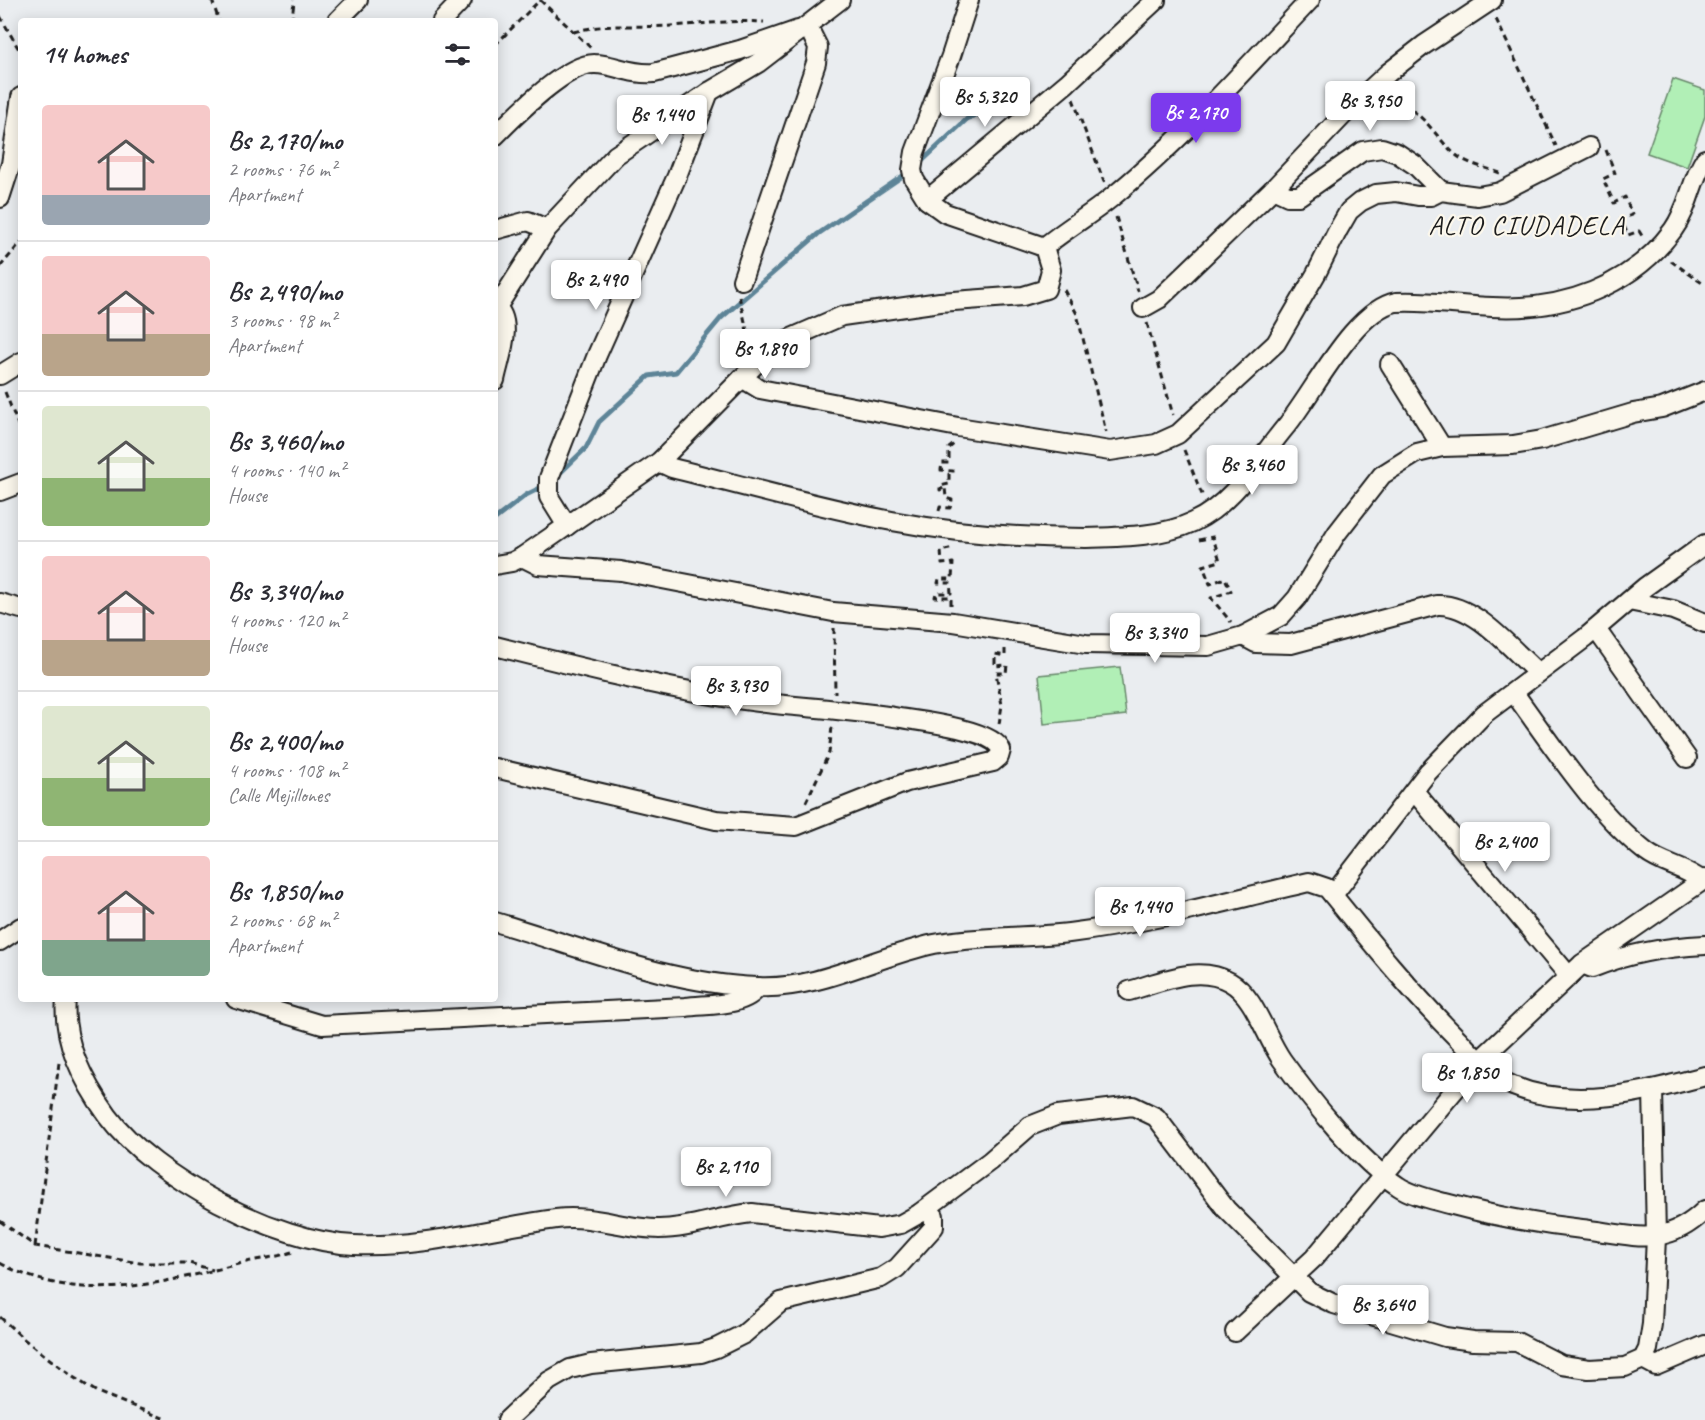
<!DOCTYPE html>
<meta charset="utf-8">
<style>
body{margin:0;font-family:Caveat,sans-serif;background:#f7f7f7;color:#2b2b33;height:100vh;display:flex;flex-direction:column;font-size:22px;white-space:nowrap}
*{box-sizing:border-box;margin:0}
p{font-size:20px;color:#7c7c81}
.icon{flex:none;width:33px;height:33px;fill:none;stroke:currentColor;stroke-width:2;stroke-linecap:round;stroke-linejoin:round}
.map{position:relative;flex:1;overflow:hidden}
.panel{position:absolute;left:18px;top:18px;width:480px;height:984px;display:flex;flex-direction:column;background:#fff;border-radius:6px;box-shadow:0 3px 15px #0003}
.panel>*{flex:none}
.price{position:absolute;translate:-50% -51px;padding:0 14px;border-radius:6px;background:#fff;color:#222;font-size:20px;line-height:39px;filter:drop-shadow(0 2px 3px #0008)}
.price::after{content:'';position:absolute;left:50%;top:36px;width:18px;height:14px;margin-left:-9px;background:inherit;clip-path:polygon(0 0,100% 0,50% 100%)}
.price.on{background:#7c3aed;color:#fff}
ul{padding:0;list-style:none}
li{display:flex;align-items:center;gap:18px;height:150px;padding:0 24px}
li+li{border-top:2px solid #e1e1e2}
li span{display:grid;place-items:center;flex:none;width:168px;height:120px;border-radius:6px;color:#555}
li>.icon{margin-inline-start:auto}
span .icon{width:72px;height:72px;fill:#fffc;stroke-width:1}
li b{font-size:26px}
h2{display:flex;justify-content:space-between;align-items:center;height:72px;padding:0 24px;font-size:26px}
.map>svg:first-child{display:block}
</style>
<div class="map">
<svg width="1705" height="1420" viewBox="0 0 1705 1420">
<rect width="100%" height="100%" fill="#eaedf0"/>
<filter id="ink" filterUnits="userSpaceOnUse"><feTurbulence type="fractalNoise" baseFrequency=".0167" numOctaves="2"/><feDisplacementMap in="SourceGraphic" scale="12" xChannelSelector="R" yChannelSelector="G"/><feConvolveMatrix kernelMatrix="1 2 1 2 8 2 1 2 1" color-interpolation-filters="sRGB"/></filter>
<g filter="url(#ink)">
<g fill="#b1efb6" stroke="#668669" stroke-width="1.5">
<path d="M1673,79L1705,90V116L1687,167L1647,153Z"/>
<path d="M1120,667L1126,715L1044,724L1039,675Z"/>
</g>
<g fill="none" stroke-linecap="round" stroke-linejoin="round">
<g stroke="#5d8497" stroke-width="5">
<path d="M919,164L967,119L1002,101"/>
<path d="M558,475L586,448L599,422L649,376L676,372L721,318L818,234L910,171"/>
<path d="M495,519L526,495L546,485"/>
</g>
<g stroke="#1c1c1c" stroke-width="22">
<g id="minor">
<path d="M337,21L358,0"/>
<path d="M442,21L462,0"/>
<path d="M495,136C515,116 566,63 595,64C614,64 630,75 654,73L740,50L798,30L810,31L818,47L816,63L742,280"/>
<path d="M1273,189L1288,196H1299L1363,151L1382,148L1397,153L1415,165L1441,191"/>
<path d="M0,198L11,164L21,97"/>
<path d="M927,200L1067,83L1156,0"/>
<path d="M495,230L528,221L547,229"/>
<path d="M1044,247C1066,229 1090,215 1111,198C1183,139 1246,68 1310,0"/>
<path d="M495,306C515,321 499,359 495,380"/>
<path d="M497,307L547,229L616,155L709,92L758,63L840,0"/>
<path d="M1143,308L1159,299L1185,274L1273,189L1351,107L1388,73L1424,45L1492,0"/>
<path d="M1390,364L1442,447"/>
<path d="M0,375L21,362"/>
<path d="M742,378L760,389L958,427L1110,451L1156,444L1178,434L1276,343L1316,274L1338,230L1349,211L1360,202L1376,194L1396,192L1418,196H1431L1441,191L1478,196L1500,192L1589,147"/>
<path d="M659,462L672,468C745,486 818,507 892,521C955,533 1022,538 1086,538C1120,537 1161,537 1193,522C1233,504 1260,457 1287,425C1314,392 1354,310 1396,302C1428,300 1460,306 1492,307C1562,311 1631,287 1673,230C1689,208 1691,180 1705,159"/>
<path d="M0,491L21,483"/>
<path d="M567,526L549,497V478L597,355L677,176L709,92"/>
<path d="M522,557L538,565L621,571L833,612L953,622L1086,644L1208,646L1243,636L1281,616L1297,598L1337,533L1382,475L1417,453L1442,447L1513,445L1542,440L1633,413L1662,408L1705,391"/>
<path d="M495,565L512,562L522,557L659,462L755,365L789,339L842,316L940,302L1023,296L1046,289L1051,270L1044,247L945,213L927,200L914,179L912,170L915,152L951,56L969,0"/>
<path d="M1629,601L1673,610L1705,623"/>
<path d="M0,603L21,609"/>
<path d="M1596,629L1687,758"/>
<path d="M1243,636L1256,643L1291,644L1437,605C1474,603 1510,648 1537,672"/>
<path d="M495,646C570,665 646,684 723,697C781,707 841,708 900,718C920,721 995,730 1001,750L999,757L993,762L907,782L796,826L716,820L495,768"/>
<path d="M1514,693C1553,746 1594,811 1646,852C1663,865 1685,867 1702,881"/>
<path d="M1414,791L1569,976"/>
<path d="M1333,895L1428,772L1484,714L1585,638L1645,587L1705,544"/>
<path d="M495,922C581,947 668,984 758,987C819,990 876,956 934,944C978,936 1025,938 1069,933C1150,923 1230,900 1309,882L1327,888C1369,940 1410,991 1458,1039C1474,1056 1491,1077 1513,1086C1573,1111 1645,1092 1705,1076"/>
<path d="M0,941L21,927"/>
<path d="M1582,964L1592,968C1629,953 1665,947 1705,945"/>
<path d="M1129,991C1161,982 1198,964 1230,982C1255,996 1265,1036 1282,1060C1310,1099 1358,1160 1398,1186C1411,1195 1430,1199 1445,1203C1490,1215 1535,1224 1582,1229C1633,1235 1665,1249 1705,1210"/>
<path d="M66,999C62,1040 84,1083 108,1116C154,1178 276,1242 354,1245C423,1248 489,1228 556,1219C592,1214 624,1229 659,1229C691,1229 720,1216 752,1213L879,1228L901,1224L924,1211L934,1216V1227L897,1268L881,1278L781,1302L744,1334L716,1348L701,1353L591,1364L570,1369L549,1381L507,1420"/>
<path d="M236,999L322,1025L686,1007C708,1004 745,1007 758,987"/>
<path d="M920,1213L990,1161L1030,1126L1058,1115L1133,1106L1156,1117L1226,1209L1309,1292L1334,1304L1445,1337L1473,1341L1517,1342L1562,1365L1589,1369L1625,1367L1643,1359L1648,1349L1652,1324L1656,1237L1653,1089"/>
<path d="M1235,1332L1314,1258L1479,1061L1582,964L1705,879"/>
<path d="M1643,1359L1656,1366L1705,1345"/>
</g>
</g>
<g stroke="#1c1c1c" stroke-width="3" stroke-dasharray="6 4.5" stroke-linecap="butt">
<path d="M212,0L219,21"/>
<path d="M540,0L591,48"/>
<path d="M0,16L21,53"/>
<path d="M1496,19L1556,146"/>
<path d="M292,21L294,0"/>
<path d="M574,32C606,22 638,28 671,26C703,24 733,20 764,22"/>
<path d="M495,45L540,0"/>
<path d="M1073,99L1104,182"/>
<path d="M1382,102C1418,99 1433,136 1456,155C1467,164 1487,168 1500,173"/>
<path d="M1606,150L1615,173L1603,179L1614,203L1625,197L1632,215L1621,219L1628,235L1639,231L1644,239"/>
<path d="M1116,217L1138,291"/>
<path d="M1671,261L1705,285"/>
<path d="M0,267L21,242"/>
<path d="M1064,290L1077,314L1106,432"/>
<path d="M739,296L751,348"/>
<path d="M1147,323L1173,415"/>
<path d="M5,392L21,432"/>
<path d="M1184,450L1203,497"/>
<path d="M939,511L940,507L950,508L952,500L946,498L945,487L940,490V486L949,484V474L953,473V471L941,470L942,463H949V448L954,444"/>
<path d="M1199,540L1213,537L1220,561L1203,566L1210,584L1225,578L1231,591L1211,598L1231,622"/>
<path d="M951,605V597H935L936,593H951L950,583H938L939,579H952L953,563L942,564L941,551L953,548"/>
<path d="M834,628L835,693"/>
<path d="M999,724L1002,705L996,673H1006L1007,665L995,666V654L1005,656V646"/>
<path d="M806,802L829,753L832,727"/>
<path d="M0,1221L35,1246L140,1263H189L213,1270"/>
<path d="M35,1246L59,1063"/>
<path d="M0,1263C77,1305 158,1285 238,1264C256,1259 274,1258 292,1252"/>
<path d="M0,1317L25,1340L73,1377L97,1392L168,1420"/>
</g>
<use href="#minor" stroke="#fbf7ec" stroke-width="18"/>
</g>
</g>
<g text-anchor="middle" stroke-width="4.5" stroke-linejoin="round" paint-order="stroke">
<g font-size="27" letter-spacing="1.5" fill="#1c1c1c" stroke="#fbf7ec">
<text x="1527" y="234">ALTO CIUDADELA</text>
</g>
</g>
</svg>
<b class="price" style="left:985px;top:128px">Bs 5,320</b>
<b class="price" style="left:1370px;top:132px">Bs 3,950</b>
<b class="price on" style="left:1196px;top:144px">Bs 2,170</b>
<b class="price" style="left:662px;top:146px">Bs 1,440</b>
<b class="price" style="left:596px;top:311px">Bs 2,490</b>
<b class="price" style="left:765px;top:380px">Bs 1,890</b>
<b class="price" style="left:1252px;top:496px">Bs 3,460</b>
<b class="price" style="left:1155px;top:664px">Bs 3,340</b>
<b class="price" style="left:736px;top:717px">Bs 3,930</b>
<b class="price" style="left:1505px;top:873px">Bs 2,400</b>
<b class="price" style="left:1140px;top:938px">Bs 1,440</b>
<b class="price" style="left:1467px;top:1104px">Bs 1,850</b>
<b class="price" style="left:726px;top:1198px">Bs 2,110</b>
<b class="price" style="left:1383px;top:1336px">Bs 3,640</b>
<section class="panel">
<h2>14 homes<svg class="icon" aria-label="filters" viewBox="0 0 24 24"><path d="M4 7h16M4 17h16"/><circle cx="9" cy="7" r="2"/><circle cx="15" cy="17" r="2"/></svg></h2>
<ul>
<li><span style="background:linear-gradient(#f6c9c9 75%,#9aa5b1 0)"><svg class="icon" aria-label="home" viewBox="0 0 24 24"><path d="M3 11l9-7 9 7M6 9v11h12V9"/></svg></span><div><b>Bs 2,170/mo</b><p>2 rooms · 76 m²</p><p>Apartment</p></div></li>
<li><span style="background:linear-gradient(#f6c9c9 65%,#b9a48a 0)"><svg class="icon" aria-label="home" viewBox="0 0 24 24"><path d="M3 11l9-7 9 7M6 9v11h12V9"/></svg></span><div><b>Bs 2,490/mo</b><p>3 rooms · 98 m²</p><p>Apartment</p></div></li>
<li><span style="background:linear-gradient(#dfe7d0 60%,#8fb573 0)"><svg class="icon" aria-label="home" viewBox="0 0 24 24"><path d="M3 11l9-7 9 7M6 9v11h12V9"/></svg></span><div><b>Bs 3,460/mo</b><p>4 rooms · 140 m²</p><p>House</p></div></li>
<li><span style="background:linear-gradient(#f6c9c9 70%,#b9a48a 0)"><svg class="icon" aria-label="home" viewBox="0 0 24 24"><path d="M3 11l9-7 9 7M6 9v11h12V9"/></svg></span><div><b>Bs 3,340/mo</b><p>4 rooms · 120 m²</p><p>House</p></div></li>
<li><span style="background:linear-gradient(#dfe7d0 60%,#8fb573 0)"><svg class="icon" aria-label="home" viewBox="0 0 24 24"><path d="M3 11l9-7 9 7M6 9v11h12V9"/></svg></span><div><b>Bs 2,400/mo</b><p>4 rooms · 108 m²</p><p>Calle Mejillones</p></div></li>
<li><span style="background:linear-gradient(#f6c9c9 70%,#7fa58c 0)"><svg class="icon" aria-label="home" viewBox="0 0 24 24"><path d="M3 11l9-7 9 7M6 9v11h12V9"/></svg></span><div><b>Bs 1,850/mo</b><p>2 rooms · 68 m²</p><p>Apartment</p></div></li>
</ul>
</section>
</div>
